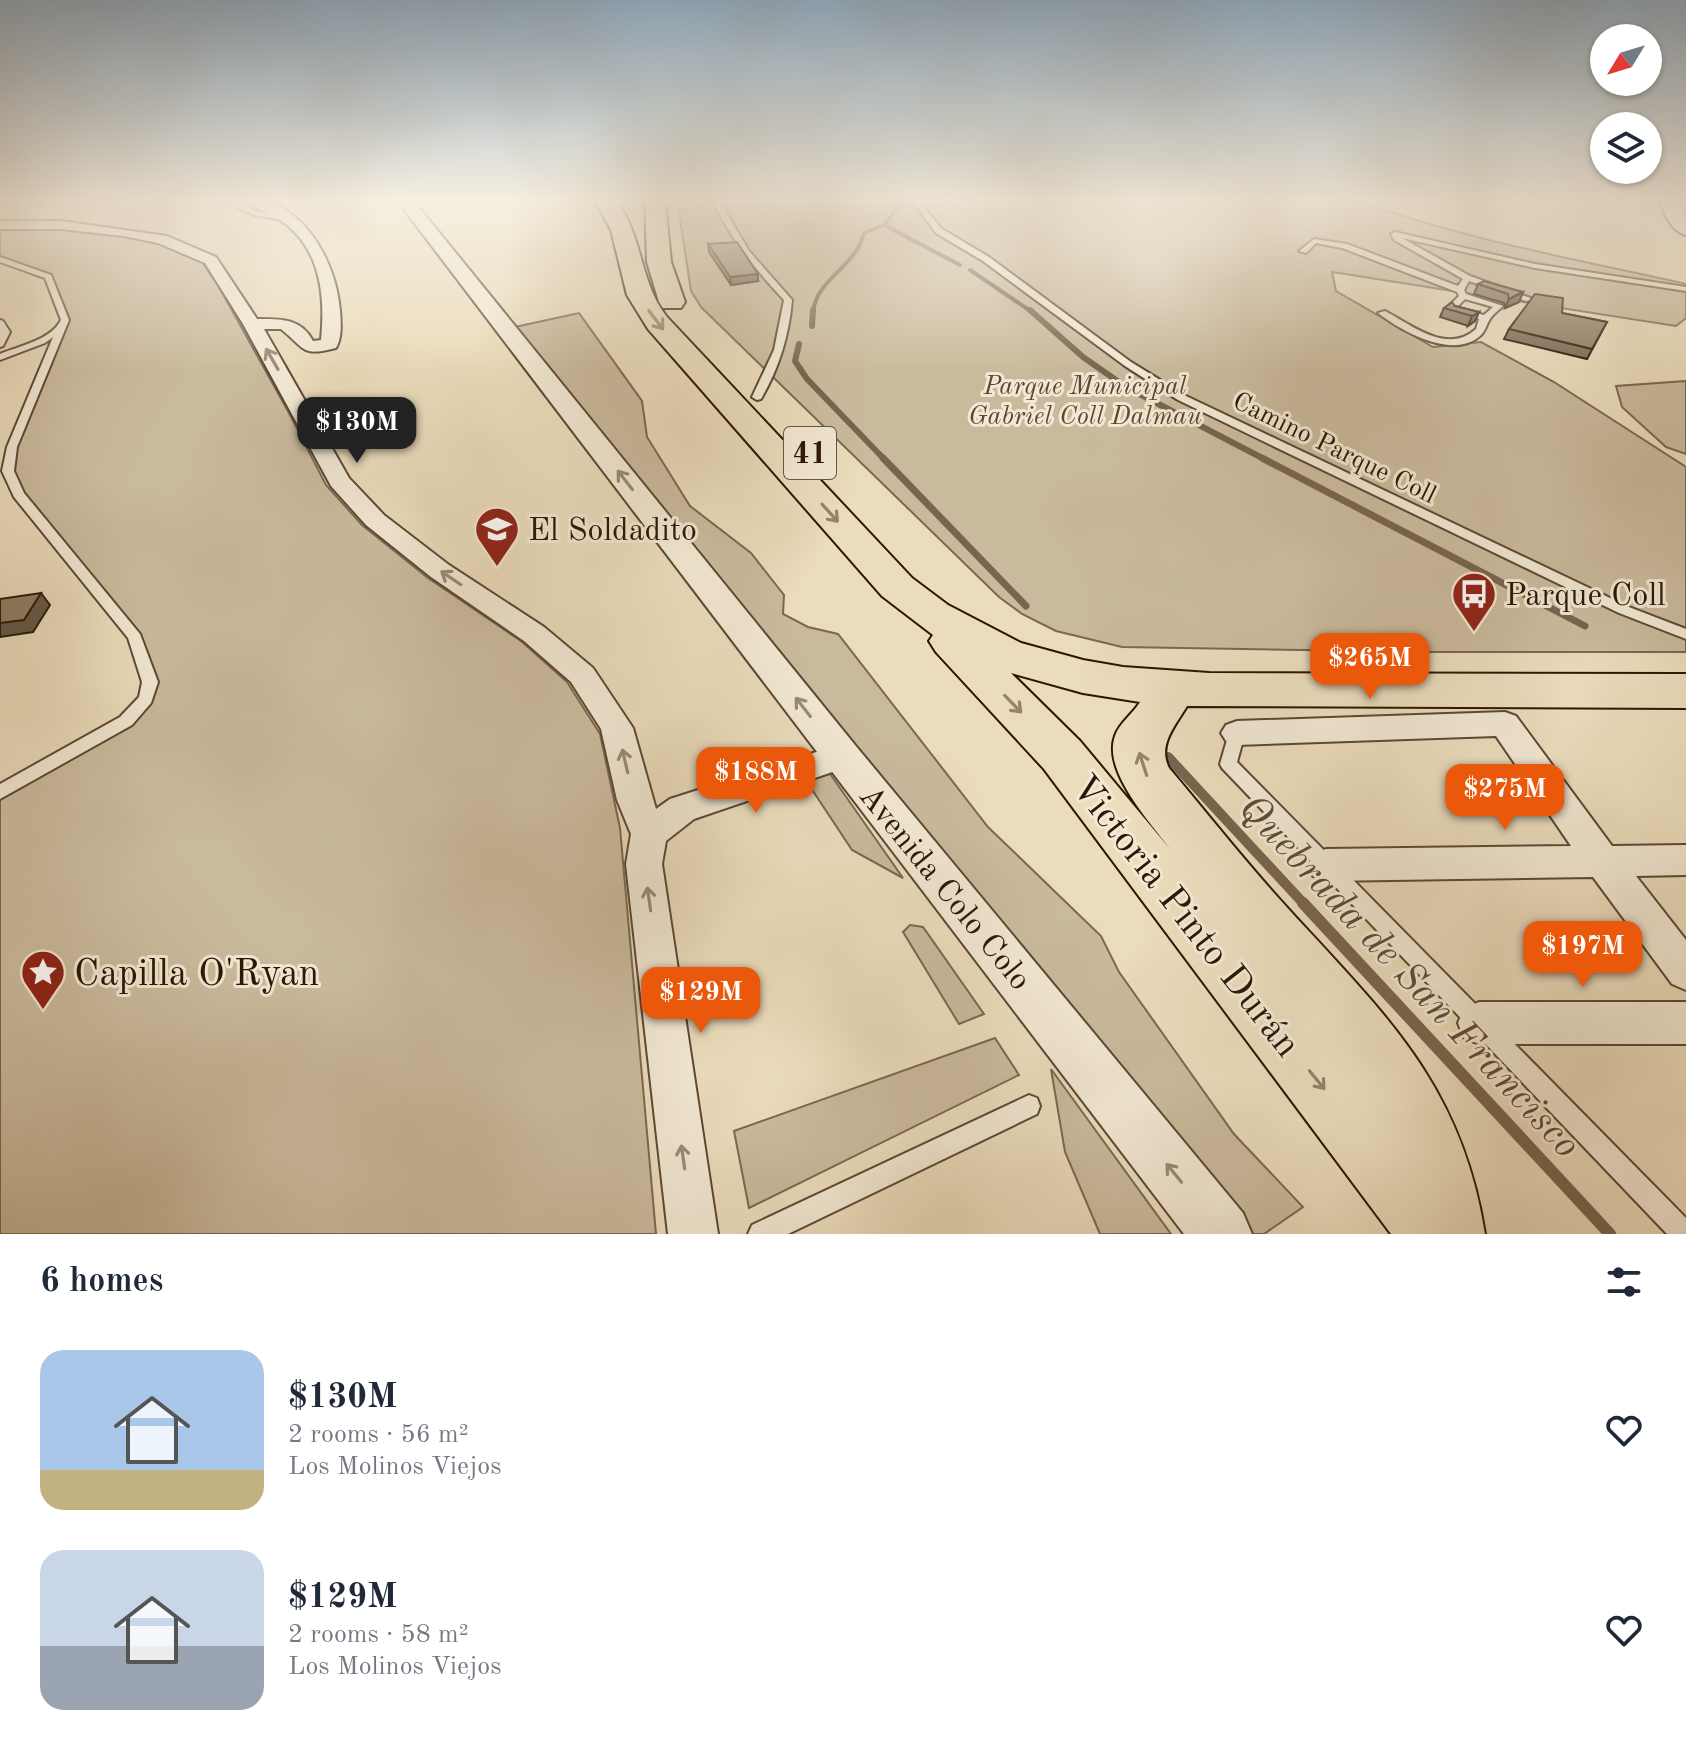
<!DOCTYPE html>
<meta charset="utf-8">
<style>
body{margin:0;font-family:"Old Standard TT",serif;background:#f6f6f7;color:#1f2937;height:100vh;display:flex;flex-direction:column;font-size:30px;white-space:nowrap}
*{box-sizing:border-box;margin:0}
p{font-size:26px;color:#747a83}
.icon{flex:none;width:44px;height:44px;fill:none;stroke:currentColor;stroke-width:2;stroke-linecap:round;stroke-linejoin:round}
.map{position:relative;height:1234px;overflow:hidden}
.side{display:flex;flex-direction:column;background:#fff;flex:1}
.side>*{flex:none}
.needle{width:52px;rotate:232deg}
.buttons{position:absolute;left:1590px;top:24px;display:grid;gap:16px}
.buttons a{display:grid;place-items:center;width:72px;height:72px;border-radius:50%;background:#fff;box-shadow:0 2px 6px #0004;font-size:40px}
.price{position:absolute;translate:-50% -68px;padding:0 18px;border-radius:16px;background:#ea580c;color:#fff;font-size:26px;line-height:52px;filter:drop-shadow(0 2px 4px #0008)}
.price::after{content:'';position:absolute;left:50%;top:48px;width:24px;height:18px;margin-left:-12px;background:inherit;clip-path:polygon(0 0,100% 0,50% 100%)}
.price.active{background:#222;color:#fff}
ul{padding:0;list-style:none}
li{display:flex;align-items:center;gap:24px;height:200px;padding:0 40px}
li span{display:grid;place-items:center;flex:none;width:224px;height:160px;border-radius:24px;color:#555}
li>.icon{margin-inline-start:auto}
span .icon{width:96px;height:96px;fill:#fffc;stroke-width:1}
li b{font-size:34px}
h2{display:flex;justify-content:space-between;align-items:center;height:96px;padding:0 40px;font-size:34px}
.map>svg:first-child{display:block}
</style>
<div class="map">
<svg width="1686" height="1234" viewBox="0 0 1686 1234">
<rect width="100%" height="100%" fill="#ebdcbc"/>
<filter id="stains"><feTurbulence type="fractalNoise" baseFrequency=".0025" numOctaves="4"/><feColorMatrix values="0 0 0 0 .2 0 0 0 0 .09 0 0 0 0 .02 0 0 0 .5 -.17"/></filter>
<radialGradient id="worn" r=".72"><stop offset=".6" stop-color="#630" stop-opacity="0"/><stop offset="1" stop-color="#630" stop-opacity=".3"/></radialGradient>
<g fill="#caba9d" stroke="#7a6852" stroke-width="2">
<path d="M677,199H1354C1461,239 1575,259 1686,284V318L1676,326L1332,272L1336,291L1433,347L1481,342L1554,382L1686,467V652H1422L1122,647L1056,631L1022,614L999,597L701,307L691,291Z"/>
<path d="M0,227L86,229L154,241L202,262L219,287L289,413L326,485L362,525L428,578L521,641L567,682L600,734L620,828L656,1234H0V792L126,721L146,699L135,637L18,494L8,471L65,320L48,277L0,259Z"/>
<path d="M579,313L642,401L647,437L690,506L751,553L784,595L783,614L808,627L838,634L988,827L1101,936L1119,972L1234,1134L1303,1207L1264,1234H1253L515,327Z"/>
<path d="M1686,381V454L1666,447L1622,407L1616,386Z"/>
<path d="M828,771L903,878L852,850L805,779Z"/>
<path d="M910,925L923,927L984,1014L959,1024L903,932Z"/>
<path d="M995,1038L1019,1075L749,1208L734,1131Z"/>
<path d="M1051,1069L1171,1234H1100L1065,1152Z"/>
</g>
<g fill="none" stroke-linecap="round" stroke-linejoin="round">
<g stroke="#77654e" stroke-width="4">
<path d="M884,225L960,265"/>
<path d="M970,270L1032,312"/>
<path d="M813,312C816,285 842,272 856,251C860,246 862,239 864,233L884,225L904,199"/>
</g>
<g stroke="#77654e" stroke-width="6">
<path d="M1030,310L1083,357L1126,387L1266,460"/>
<path d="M812,326L813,310"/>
<path d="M799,344L795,361L807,379L885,460"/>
</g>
<g stroke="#77654e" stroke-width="7">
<path d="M883,458L1026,606"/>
<path d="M1262,458L1585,626"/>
</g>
<path stroke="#77654e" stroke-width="10" d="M1168,757L1305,905"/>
<path stroke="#77654e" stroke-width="12" d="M1303,903L1610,1234"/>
<g stroke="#5b4834" stroke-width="4">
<g id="service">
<path d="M219,199H227L258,212L293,219L290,221L254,215Z"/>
<path d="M712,199H718L749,251L792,300C789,336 779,368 761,399L757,400L752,397L774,350L784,300C755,269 730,238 712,199Z"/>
<path d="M915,199H921L920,203L942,229L989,257L1131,362L1186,396L1629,607L1686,629V639L1619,613L1178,400L1125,366L983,261L936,233L914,203Z"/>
<path d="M1395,232L1535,264L1686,287V291L1535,268L1402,238L1470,276L1533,299L1526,301L1469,281L1464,290L1466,294L1503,306C1499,310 1493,314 1490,319C1487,323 1486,330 1481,335C1454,361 1401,331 1378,313L1385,311C1412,325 1447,355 1476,329L1479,319L1452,313L1448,307L1459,296L1457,292L1342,248L1316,243L1306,253L1299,251L1314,239L1347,244L1458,286L1463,279L1394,240L1391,234ZM1465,299L1493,307L1484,315L1458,309L1457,307Z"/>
<path d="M0,257L51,275L69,320L17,447L14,471L24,493L140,634L158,682L151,703L132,725L0,799V784L120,717L139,697L142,682L128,638L14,497L2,471L7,447L53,337L45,343L0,360V354C19,346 51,340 61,320L45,278L0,262Z"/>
<path d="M0,320L3,321L10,332L3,346L0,347Z"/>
<path d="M1237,727L1243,729L1245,733L1237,762L1686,1218V1234H1667L1222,768L1220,764L1229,733L1231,729Z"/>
<path d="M1029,1095L1037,1098L1040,1106L1037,1114L788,1234H748L752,1225Z"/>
</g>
</g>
<g stroke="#5b4834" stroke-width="4">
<g id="minor">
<path d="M246,199C303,199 336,261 340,311C341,323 342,338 336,348C301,357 306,349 281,329H264L349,478L384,515L449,565L544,627L593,668L633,728L656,809L670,799L841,744L853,747L857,756L853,765L694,819L666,841L662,864L718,1234H668L626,864L631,834L617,800L601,729L571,682L524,641L431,577L366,525L331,486L243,324L205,263L158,243L123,236L61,229H0V221H61L167,236L216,257L257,319C280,319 301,318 313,341L321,340C325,299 322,254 287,225C275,215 256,210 246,199Z"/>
<path d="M1505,712L1516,716L1612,846L1686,845V875L1636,876L1686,940V990L1672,984L1593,877L1326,881L1313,876L1308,865L1313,854L1326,849L1571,846L1496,736L1237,745L1226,741L1221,733L1226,725L1237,721Z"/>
<path d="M1479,1002H1686V1044H1479L1464,1038L1458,1023L1464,1008Z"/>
</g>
</g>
<g stroke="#5b4834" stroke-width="4">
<path id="tertiary" d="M396,199H412L855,745L1243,1213L1252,1234H1184Z"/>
</g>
<g stroke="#2b1606" stroke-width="4">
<path id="secondary" d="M1660,199H1678L1686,216V235C1671,231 1663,213 1660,199Z"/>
</g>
<g stroke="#2b1606" stroke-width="4">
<g id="primary">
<path d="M594,199H615C643,234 639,282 667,317L912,578L948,605L1021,643L1083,660L1123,667L1209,673L1686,674V708L1187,706C1176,725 1157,745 1169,768C1207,813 1243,859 1283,903C1381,1011 1461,1081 1485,1234H1391L1044,769L936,652L929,641L933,635L882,596L648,329L627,295L611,230ZM1011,673L1083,693L1140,702C1133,714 1119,723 1115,736C1102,771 1151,823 1170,849L1080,741Z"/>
<path d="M645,199H665L671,262L685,302L681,308H663L659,302L647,262Z"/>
</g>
</g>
<use href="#service" fill="#f2e8d3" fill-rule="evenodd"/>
<use href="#minor" fill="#f2e8d3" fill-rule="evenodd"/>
<use href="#tertiary" fill="#f2e8d3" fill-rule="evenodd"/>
<use href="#secondary" fill="#f2e8d3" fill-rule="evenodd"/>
<use href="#primary" fill="#ebdcbc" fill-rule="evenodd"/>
</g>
<g fill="#7b6c57" stroke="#2b1606" stroke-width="2">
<path d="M708,244L758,281L731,285L709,252Z"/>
<path d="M1478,284L1523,292L1519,302L1505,308L1504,303L1474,294Z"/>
<path d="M1455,306L1479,312L1475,321L1468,326L1440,317L1444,308Z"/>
<path d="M1562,313L1607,322L1587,359L1504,339L1509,329Z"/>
</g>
<g fill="#645847" stroke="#2b1606" stroke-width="2">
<path d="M758,274V281L731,285L730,277Z"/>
<path d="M1523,292L1519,302L1505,308L1509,299Z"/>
<path d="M1479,312L1475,321L1468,326L1472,316Z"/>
<path d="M41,593L50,605L33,632L0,637V623Z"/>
</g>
<g fill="#8f7d65" stroke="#2b1606" stroke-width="2">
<path d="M737,242L758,274L730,277L708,244Z"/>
<path d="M1484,281L1523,292L1509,299L1508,294L1478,284Z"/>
<path d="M1535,294L1563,298L1562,313L1607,322L1592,349L1509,329Z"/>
<path d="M1452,302L1455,306L1479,312L1472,316L1444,308Z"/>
<path d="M41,593L24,620L0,623V599Z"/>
</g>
<defs><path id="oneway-shaft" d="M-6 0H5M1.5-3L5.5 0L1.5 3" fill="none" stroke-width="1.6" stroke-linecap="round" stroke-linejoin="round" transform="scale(2)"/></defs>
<g stroke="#95836a">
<use href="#oneway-shaft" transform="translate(656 320) rotate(53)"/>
<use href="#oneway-shaft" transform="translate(830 513) rotate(48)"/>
<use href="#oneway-shaft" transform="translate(1013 704) rotate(46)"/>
<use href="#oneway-shaft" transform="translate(1143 764) rotate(-108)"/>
<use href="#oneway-shaft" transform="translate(1317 1080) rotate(51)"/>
</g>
<g stroke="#988a77">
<use href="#oneway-shaft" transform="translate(272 359) rotate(-120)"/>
<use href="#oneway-shaft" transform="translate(625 480) rotate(-128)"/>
<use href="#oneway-shaft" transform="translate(451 578) rotate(-146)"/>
<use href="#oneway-shaft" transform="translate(803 707) rotate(-128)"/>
<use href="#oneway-shaft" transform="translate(625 761) rotate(-103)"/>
<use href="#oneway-shaft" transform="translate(649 899) rotate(-98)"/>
<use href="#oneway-shaft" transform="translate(683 1157) rotate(-98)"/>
<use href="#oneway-shaft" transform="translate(1174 1173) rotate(-129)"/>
</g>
<linearGradient id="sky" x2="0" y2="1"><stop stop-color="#8fa9be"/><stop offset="0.54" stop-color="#f6efe1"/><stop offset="1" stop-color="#f6efe1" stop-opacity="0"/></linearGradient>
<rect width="1686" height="371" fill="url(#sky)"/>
<defs>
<g id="school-pin" transform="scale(2.3)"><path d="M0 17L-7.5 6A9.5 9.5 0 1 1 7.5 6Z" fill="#8f2418" stroke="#f2e8d3"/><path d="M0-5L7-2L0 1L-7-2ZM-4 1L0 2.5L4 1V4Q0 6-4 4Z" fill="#fff"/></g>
<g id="bus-pin" transform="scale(2.3)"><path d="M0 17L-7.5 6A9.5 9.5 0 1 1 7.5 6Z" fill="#8f2418" stroke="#f2e8d3"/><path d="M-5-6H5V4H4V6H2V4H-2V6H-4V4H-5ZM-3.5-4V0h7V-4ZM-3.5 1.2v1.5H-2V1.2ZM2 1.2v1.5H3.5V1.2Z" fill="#fff"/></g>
<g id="sight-pin" transform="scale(2.3)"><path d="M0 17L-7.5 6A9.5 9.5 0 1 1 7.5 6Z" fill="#8f2418" stroke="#f2e8d3"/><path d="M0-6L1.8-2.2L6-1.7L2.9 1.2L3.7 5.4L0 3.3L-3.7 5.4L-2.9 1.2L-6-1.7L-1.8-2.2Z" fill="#fff"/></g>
</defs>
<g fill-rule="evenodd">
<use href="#school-pin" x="497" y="529"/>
<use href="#bus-pin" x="1474" y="594"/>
<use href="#sight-pin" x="43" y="972"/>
</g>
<g text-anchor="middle" stroke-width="6" stroke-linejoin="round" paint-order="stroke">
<g font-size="26" font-style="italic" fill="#5b4733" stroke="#f2e8d3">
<text x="1085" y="394">Parque Municipal<tspan x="1085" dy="30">Gabriel Coll Dalmau</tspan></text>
</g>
<g font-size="26" fill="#2b1606" stroke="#f2e8d3">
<text transform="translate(1335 447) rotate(26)" y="9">Camino Parque Coll</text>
</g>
<rect fill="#f2e8d3" stroke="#675544" stroke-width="2" x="784" y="427" width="52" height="52" rx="6"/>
<g font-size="30" font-weight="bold" fill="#2b1606">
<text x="810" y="463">41</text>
</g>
<g font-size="32" fill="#2b1606" stroke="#f2e8d3" text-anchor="start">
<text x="528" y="540">El Soldadito</text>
<text x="1505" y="605">Parque Coll</text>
</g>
<g font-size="32" fill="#2b1606" stroke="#f2e8d3">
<text transform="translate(946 887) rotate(51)" y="11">Avenida Colo Colo</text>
</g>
<g font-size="38" fill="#2b1606" stroke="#f2e8d3">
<text transform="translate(1187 915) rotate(52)" y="13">Victoria Pinto Durán</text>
</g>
<g font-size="38" fill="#2b1606" stroke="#f2e8d3" text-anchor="start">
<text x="74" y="985">Capilla O'Ryan</text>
</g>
<g font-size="40" font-style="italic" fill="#5e4a36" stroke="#f2e8d3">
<text transform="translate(1411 975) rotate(47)" y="14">Quebrada de San Francisco</text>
</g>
</g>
<rect width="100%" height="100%" filter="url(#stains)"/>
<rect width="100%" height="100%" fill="url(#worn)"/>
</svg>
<div class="buttons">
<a><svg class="needle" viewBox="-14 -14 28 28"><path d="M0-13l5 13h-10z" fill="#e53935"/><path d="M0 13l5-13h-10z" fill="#747a83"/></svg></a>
<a><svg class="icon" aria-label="layers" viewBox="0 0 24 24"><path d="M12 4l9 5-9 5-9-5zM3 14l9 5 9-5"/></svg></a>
</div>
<b class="price active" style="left:357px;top:465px">$130M</b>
<b class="price" style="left:1370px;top:701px">$265M</b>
<b class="price" style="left:756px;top:815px">$188M</b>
<b class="price" style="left:1505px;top:832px">$275M</b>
<b class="price" style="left:1583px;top:989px">$197M</b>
<b class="price" style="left:701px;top:1035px">$129M</b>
</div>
<section class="side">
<h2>6 homes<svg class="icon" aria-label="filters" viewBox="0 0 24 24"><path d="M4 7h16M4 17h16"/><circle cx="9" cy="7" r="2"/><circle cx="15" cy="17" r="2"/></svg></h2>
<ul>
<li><span style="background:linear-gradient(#a9c7e8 75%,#c2b280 0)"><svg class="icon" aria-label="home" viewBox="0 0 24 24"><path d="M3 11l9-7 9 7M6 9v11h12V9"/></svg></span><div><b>$130M</b><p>2 rooms · 56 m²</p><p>Los Molinos Viejos</p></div><svg class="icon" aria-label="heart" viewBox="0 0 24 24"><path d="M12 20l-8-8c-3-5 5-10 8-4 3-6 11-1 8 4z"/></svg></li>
<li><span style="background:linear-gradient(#c9d6e8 60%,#9aa5b1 0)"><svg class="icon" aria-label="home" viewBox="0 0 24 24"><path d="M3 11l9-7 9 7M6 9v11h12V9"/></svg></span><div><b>$129M</b><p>2 rooms · 58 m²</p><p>Los Molinos Viejos</p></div><svg class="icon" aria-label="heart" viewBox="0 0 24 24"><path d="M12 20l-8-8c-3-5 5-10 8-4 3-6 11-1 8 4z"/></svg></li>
</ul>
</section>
